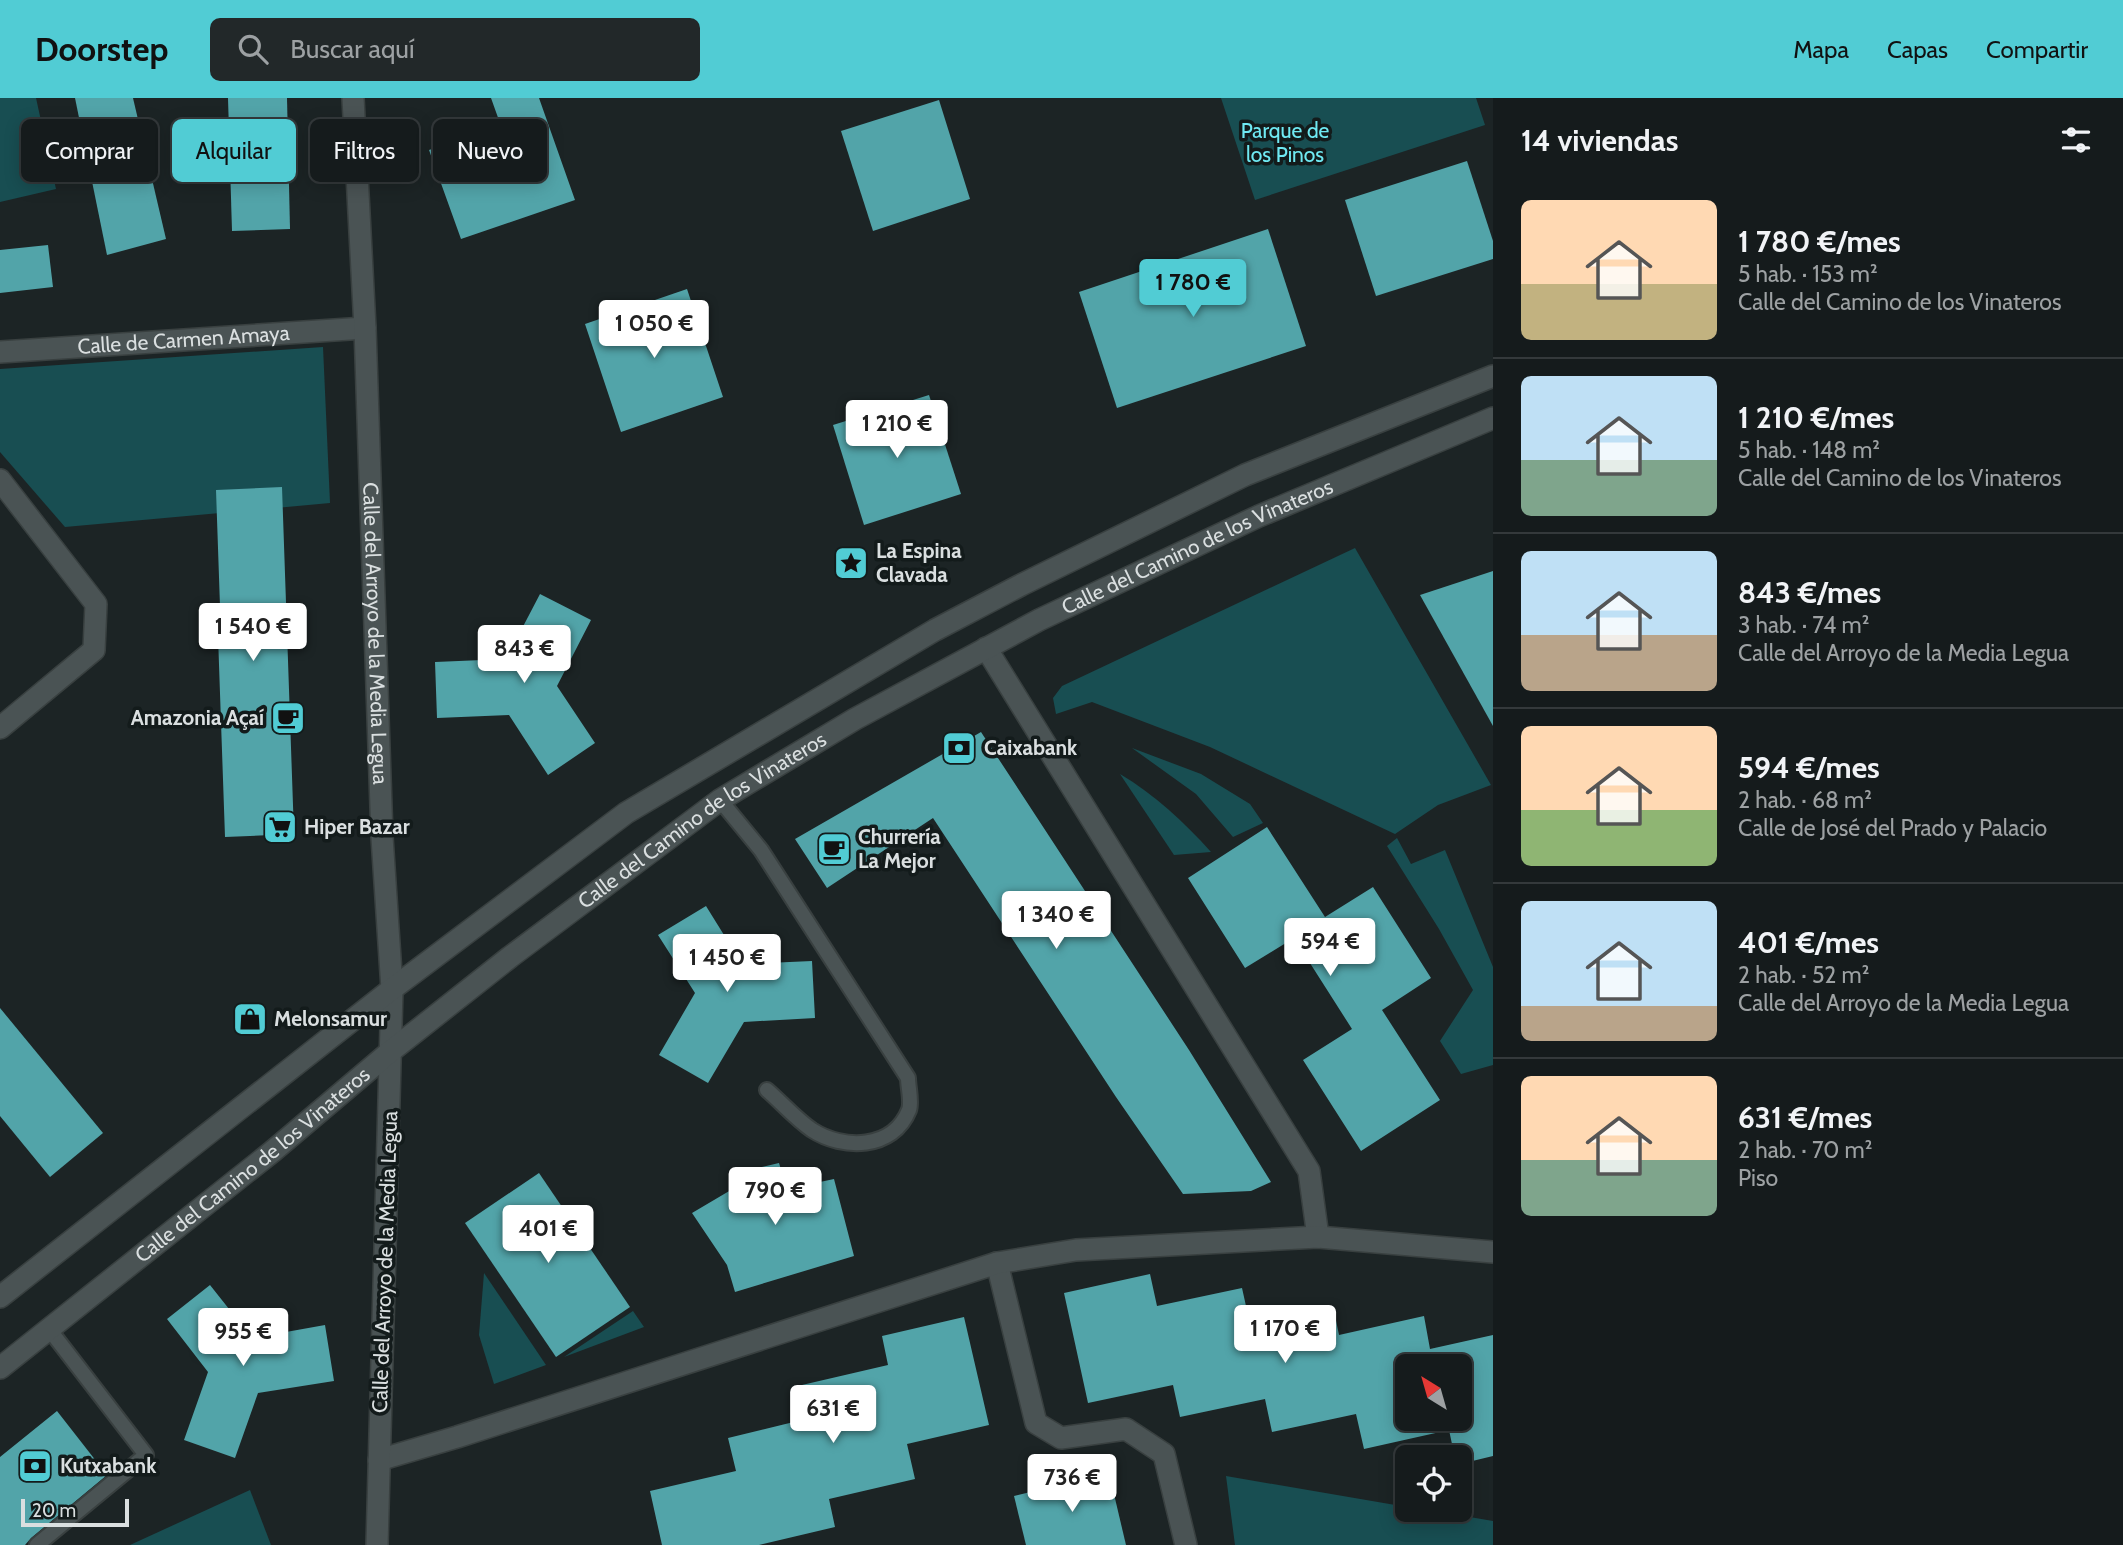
<!DOCTYPE html>
<html lang="es">
<meta charset="utf-8">
<style>
body{margin:0;font-family:Cabin,sans-serif;background:#222829;color:#f1f3f6;height:100vh;display:flex;flex-direction:column;font-size:26px;white-space:nowrap}
*{box-sizing:border-box;margin:0}
p{font-size:23px;color:#9da1a3}
.icon{flex:none;width:38px;height:38px;fill:none;stroke:currentColor;stroke-width:2;stroke-linecap:round;stroke-linejoin:round}
.map{position:relative;flex:1;overflow:hidden}
.side{display:flex;flex-direction:column;background:#151b1c;width:630px}
.side>*{flex:none}
.guide{position:absolute;left:21px;top:21px;width:665px;height:63px;display:flex;gap:14px}
.needle{width:46px;rotate:323deg}
.buttons{position:absolute;left:1395px;top:1256px;display:grid;gap:14px}
.buttons a{display:grid;place-items:center;width:77px;height:77px;border-radius:10px;background:#151b1c;box-shadow:0 4px 18px #0003,0 0 0 2px #34393b;font-size:35px}
.scale{position:absolute;left:21px;bottom:18px;width:108px;box-sizing:border-box;padding-left:7px;border:4px solid #dadfe0;border-top:0;font-size:19px;line-height:24px;white-space:nowrap;color:#dadfe0;-webkit-text-stroke:5px #131b1b;paint-order:stroke}
.price{position:absolute;translate:-50% -60px;padding:0 16px;border-radius:7px;background:#fff;color:#222;font-size:23px;line-height:46px;filter:drop-shadow(0 2px 4px #0008)}
.price::after{content:'';position:absolute;left:50%;top:42px;width:21px;height:16px;margin-left:-10px;background:inherit;clip-path:polygon(0 0,100% 0,50% 100%)}
.price.current{background:#51ccd4;color:#111}
ul{padding:0;list-style:none}
li{display:flex;align-items:center;gap:21px;height:175px;padding:0 28px}
li+li{border-top:2px solid #34393b}
li span{display:grid;place-items:center;flex:none;width:196px;height:140px;border-radius:10px;color:#555}
li>.icon{margin-inline-start:auto}
span .icon{width:84px;height:84px;fill:#fffc;stroke-width:1}
li b{font-size:30px}
h2{display:flex;justify-content:space-between;align-items:center;height:84px;padding:0 28px;font-size:30px}
.pill{padding:0 24px;border-radius:10px;background:#151b1c;box-shadow:0 4px 18px #0003,0 0 0 2px #34393b;font-size:24px;line-height:63px}
.pill.current{background:#51ccd4;color:#111}
header{display:flex;align-items:center;gap:42px;box-sizing:border-box;height:98px;padding:0 35px;background:#51ccd4;color:#111}
header strong{font-size:33px}
nav{display:flex;gap:38px;margin-inline-start:auto;font-size:24px}
.search{width:490px;height:63px;background:#222829;display:flex;align-items:center;gap:18px;box-sizing:border-box;padding:0 24px;border-radius:10px;color:#9da1a3;font-size:26px}
main{display:flex;flex:1;min-height:0}
.map>svg:first-child{display:block}
</style>
<header>
<strong>Doorstep</strong>
<div class="search"><svg class="icon" aria-label="search" viewBox="0 0 24 24"><circle cx="10" cy="10" r="6"/><path d="M15 15l6 6"/></svg>Buscar aquí</div>
<nav><a>Mapa</a><a>Capas</a><a>Compartir</a></nav>
</header>
<main>
<div class="map">
<svg width="1493" height="1447" viewBox="0 0 1493 1447">
<rect width="100%" height="100%" fill="#1c2425"/>
<g fill="#184e52">
<path d="M0,0H36L56,91L0,104Z"/>
<path d="M1221,0H1476L1485,27L1255,102Z"/>
<path d="M323,249L330,405L65,429L0,354V271Z"/>
<path d="M1355,450L1491,687L1438,707L1395,736L1210,649L1092,604L1056,616L1053,600L1062,588Z"/>
<path d="M1132,650L1201,676L1250,706L1263,725L1233,739L1196,696Z"/>
<path d="M1120,676C1155,697 1183,723 1211,754L1174,757Z"/>
<path d="M1397,740L1411,766L1445,752L1493,869V967L1461,976L1440,943L1473,892L1439,831L1387,748Z"/>
<path d="M484,1175L546,1267L494,1286L479,1237Z"/>
<path d="M633,1213L644,1229L564,1259Z"/>
<path d="M1226,1378L1407,1409V1412H1429L1493,1423V1447H1235Z"/>
<path d="M250,1392L271,1447H130Z"/>
</g>
<g fill="#52a4a9" fill-rule="evenodd">
<path d="M75,0H133L166,141L107,157Z"/>
<path d="M228,0H287L290,131L232,133Z"/>
<path d="M491,0H539L575,102L461,141L429,52L501,28Z"/>
<path d="M939,2L970,101L873,133L841,33Z"/>
<path d="M1467,63L1493,143V161L1376,198L1345,102Z"/>
<path d="M1268,131L1306,248L1117,310L1079,194Z"/>
<path d="M48,147L53,189L0,195V152Z"/>
<path d="M687,191L723,299L621,334L585,226Z"/>
<path d="M929,297L961,396L864,427L833,327Z"/>
<path d="M282,389L294,736L225,739L218,538H203L202,508H220L216,392Z"/>
<path d="M1493,473V628L1420,497Z"/>
<path d="M540,496L591,522L557,588L595,645L548,677L509,617L437,620L435,564L506,561Z"/>
<path d="M981,634L1189,952L1271,1084L1251,1093L1183,1096L1116,999L933,720L827,790L795,741Z"/>
<path d="M1267,729L1325,819L1373,789L1431,880L1382,912L1440,1002L1361,1053L1303,962L1352,931L1294,840L1245,870L1188,780Z"/>
<path d="M706,808L742,866L812,863L815,920L744,924L708,985L659,957L695,895L658,837Z"/>
<path d="M0,910L103,1035L50,1079L0,1018Z"/>
<path d="M779,1065L787,1091L834,1081L854,1158L735,1194L727,1167L692,1115L736,1089L732,1076Z"/>
<path d="M539,1075L630,1209L556,1259L465,1125Z"/>
<path d="M1150,1176L1157,1208L1242,1190L1250,1226L1333,1208L1339,1237L1424,1218L1430,1251L1493,1237V1358L1460,1366V1360H1455L1449,1332L1364,1351L1356,1316L1272,1334L1265,1301L1180,1319L1173,1287L1088,1305L1064,1195ZM1407,1269H1460V1321H1407Z"/>
<path d="M210,1187L252,1240L325,1227L334,1283L258,1295L235,1360L184,1342L208,1274L167,1221Z"/>
<path d="M964,1219L989,1327L907,1346L915,1381L829,1401L835,1429L759,1447H662L650,1393L736,1373L728,1340L810,1320L802,1287L888,1267L882,1238Z"/>
<path d="M57,1313L107,1377L31,1440L25,1447H0V1359Z"/>
<path d="M1109,1375L1126,1447H1026L1014,1398Z"/>
</g>
<g fill="none" stroke-linecap="round" stroke-linejoin="round">
<g stroke="#394040" stroke-width="18">
<g id="lane">
<path d="M720,702L761,752L908,980C908,989 912,1004 909,1012C893,1052 843,1052 812,1032C796,1021 782,1005 767,992"/>
<path d="M37,1447L146,1357L49,1231"/>
</g>
</g>
<g stroke="#394040" stroke-width="24">
<g id="street">
<path id="s1" d="M0,254L365,230"/>
<path d="M0,382L96,506L94,552L0,630"/>
<path d="M986,550L1309,1073L1318,1139"/>
<path d="M997,1165L1036,1325L1061,1340L1126,1331L1164,1356L1186,1447"/>
<path d="M379,1362L457,1339L997,1165L1076,1152L1318,1139L1493,1154"/>
</g>
</g>
<g stroke="#394040" stroke-width="24">
<g id="secondary">
<path id="s2" d="M353,0L365,230L382,739L392,891L377,1447"/>
<path d="M0,1199L392,891L626,715L935,532L1021,487L1245,377L1493,278"/>
<path id="s3" d="M0,1270L273,1053L391,953L510,859L720,702L855,621L1039,522L1259,418L1493,320"/>
</g>
</g>
<use href="#lane" stroke="#4a5354" stroke-width="14"/>
<use href="#street" stroke="#4a5354" stroke-width="21"/>
<use href="#secondary" stroke="#4a5354" stroke-width="21"/>
</g>
<defs>
<g id="sight-square" transform="scale(1.75)"><rect x="-9" y="-9" width="18" height="18" rx="4" fill="#51ccd4" stroke="#131b1b"/><path d="M0-6L1.8-2.2L6-1.7L2.9 1.2L3.7 5.4L0 3.3L-3.7 5.4L-2.9 1.2L-6-1.7L-1.8-2.2Z" fill="#111"/></g>
<g id="cafe-square" transform="scale(1.75)"><rect x="-9" y="-9" width="18" height="18" rx="4" fill="#51ccd4" stroke="#131b1b"/><path d="M-5.5-4.5H6V0H3Q3 3.5 0 3.5H-2.5Q-5.5 3.5-5.5 0ZM3-3.2v2h1.7v-2ZM-6 4.5H4V6H-6Z" fill="#111"/></g>
<g id="bank-square" transform="scale(1.75)"><rect x="-9" y="-9" width="18" height="18" rx="4" fill="#51ccd4" stroke="#131b1b"/><path d="M-6-4H6V4H-6ZM0-2.3a2.3 2.3 0 1 0 0 4.6a2.3 2.3 0 1 0 0-4.6Z" fill="#111"/></g>
<g id="supermarket-square" transform="scale(1.75)"><rect x="-9" y="-9" width="18" height="18" rx="4" fill="#51ccd4" stroke="#131b1b"/><path d="M-6-5.5h2.5l.6 2H6L4.5 2H-2.5L-4.4-4H-6ZM-1.5 3.2a1.3 1.3 0 1 0 .1 0ZM3 3.2a1.3 1.3 0 1 0 .1 0Z" fill="#111"/></g>
<g id="shop-square" transform="scale(1.75)"><rect x="-9" y="-9" width="18" height="18" rx="4" fill="#51ccd4" stroke="#131b1b"/><path d="M-5-2.5h2.3a2.7 3.5 0 0 1 5.4 0H5L5.5 6h-11ZM-1.5-2.5h3a1.5 2.3 0 0 0-3 0Z" fill="#111"/></g>
</defs>
<g fill-rule="evenodd">
<use href="#sight-square" x="851" y="465"/>
<use href="#cafe-square" x="288" y="620"/>
<use href="#bank-square" x="959" y="650"/>
<use href="#supermarket-square" x="280" y="729"/>
<use href="#cafe-square" x="834" y="751"/>
<use href="#shop-square" x="250" y="921"/>
<use href="#bank-square" x="35" y="1368"/>
</g>
<g text-anchor="middle" stroke-width="7" stroke-linejoin="round" paint-order="stroke">
<g font-size="21" fill="#6fe9f2" stroke="#131b1b">
<text x="1285" y="40">Parque de<tspan x="1285" dy="24">los Pinos</tspan></text>
</g>
<g font-size="21" fill="#dadfe0" stroke="#131b1b">
<text dy="7" stroke="none"><textPath href="#s1" startOffset="184">Calle de Carmen Amaya</textPath></text>
<text dy="7" stroke="none"><textPath href="#s3" startOffset="1458">Calle del Camino de los Vinateros</textPath></text>
<text dy="7" stroke="none"><textPath href="#s2" startOffset="536">Calle del Arroyo de la Media Legua</textPath></text>
<text dy="7" stroke="none"><textPath href="#s3" startOffset="891">Calle del Camino de los Vinateros</textPath></text>
<text dy="7" stroke="none"><textPath href="#s3" startOffset="324">Calle del Camino de los Vinateros</textPath></text>
<text transform="translate(385 1164) rotate(-88)" y="7">Calle del Arroyo de la Media Legua</text>
</g>
<g font-size="21" font-weight="bold" fill="#dadfe0" stroke="#131b1b" text-anchor="start">
<text x="876" y="460">La Espina<tspan x="876" dy="24">Clavada</tspan></text>
<text x="264" y="627" text-anchor="end">Amazonia Açaí</text>
<text x="984" y="657">Caixabank</text>
<text x="304" y="736">Hiper Bazar</text>
<text x="858" y="746">Churrería<tspan x="858" dy="24">La Mejor</tspan></text>
<text x="274" y="928">Melonsamur</text>
<text x="60" y="1375">Kutxabank</text>
</g>
</g>
</svg>
<div class="buttons">
<a><svg class="needle" viewBox="-14 -14 28 28"><path d="M0-13l5 13h-10z" fill="#e53935"/><path d="M0 13l5-13h-10z" fill="#9da1a3"/></svg></a>
<a><svg class="icon" aria-label="locate" viewBox="0 0 24 24"><circle cx="12" cy="12" r="6"/><path d="M12 2v4M12 18v4M2 12h4M18 12h4"/></svg></a>
</div>
<div class="scale">20 m</div>
<b class="price current" style="left:1193px;top:221px">1 780 €</b>
<b class="price" style="left:654px;top:262px">1 050 €</b>
<b class="price" style="left:897px;top:362px">1 210 €</b>
<b class="price" style="left:253px;top:565px">1 540 €</b>
<b class="price" style="left:524px;top:587px">843 €</b>
<b class="price" style="left:1056px;top:853px">1 340 €</b>
<b class="price" style="left:1330px;top:880px">594 €</b>
<b class="price" style="left:727px;top:896px">1 450 €</b>
<b class="price" style="left:775px;top:1129px">790 €</b>
<b class="price" style="left:548px;top:1167px">401 €</b>
<b class="price" style="left:1285px;top:1267px">1 170 €</b>
<b class="price" style="left:243px;top:1270px">955 €</b>
<b class="price" style="left:833px;top:1347px">631 €</b>
<b class="price" style="left:1072px;top:1416px">736 €</b>
<div class="guide">
<a class="pill">Comprar</a>
<a class="pill current">Alquilar</a>
<a class="pill">Filtros</a>
<a class="pill">Nuevo</a>
</div>
</div>
<section class="side">
<h2>14 viviendas<svg class="icon" aria-label="filters" viewBox="0 0 24 24"><path d="M4 7h16M4 17h16"/><circle cx="9" cy="7" r="2"/><circle cx="15" cy="17" r="2"/></svg></h2>
<ul>
<li><span style="background:linear-gradient(#ffd9b3 60%,#c2b280 0)"><svg class="icon" aria-label="home" viewBox="0 0 24 24"><path d="M3 11l9-7 9 7M6 9v11h12V9"/></svg></span><div><b>1 780 €/mes</b><p>5 hab. · 153 m²</p><p>Calle del Camino de los Vinateros</p></div></li>
<li><span style="background:linear-gradient(#bfe0f5 60%,#7fa58c 0)"><svg class="icon" aria-label="home" viewBox="0 0 24 24"><path d="M3 11l9-7 9 7M6 9v11h12V9"/></svg></span><div><b>1 210 €/mes</b><p>5 hab. · 148 m²</p><p>Calle del Camino de los Vinateros</p></div></li>
<li><span style="background:linear-gradient(#bfe0f5 60%,#b9a48a 0)"><svg class="icon" aria-label="home" viewBox="0 0 24 24"><path d="M3 11l9-7 9 7M6 9v11h12V9"/></svg></span><div><b>843 €/mes</b><p>3 hab. · 74 m²</p><p>Calle del Arroyo de la Media Legua</p></div></li>
<li><span style="background:linear-gradient(#ffd9b3 60%,#8fb573 0)"><svg class="icon" aria-label="home" viewBox="0 0 24 24"><path d="M3 11l9-7 9 7M6 9v11h12V9"/></svg></span><div><b>594 €/mes</b><p>2 hab. · 68 m²</p><p>Calle de José del Prado y Palacio</p></div></li>
<li><span style="background:linear-gradient(#bfe0f5 75%,#b9a48a 0)"><svg class="icon" aria-label="home" viewBox="0 0 24 24"><path d="M3 11l9-7 9 7M6 9v11h12V9"/></svg></span><div><b>401 €/mes</b><p>2 hab. · 52 m²</p><p>Calle del Arroyo de la Media Legua</p></div></li>
<li><span style="background:linear-gradient(#ffd9b3 60%,#7fa58c 0)"><svg class="icon" aria-label="home" viewBox="0 0 24 24"><path d="M3 11l9-7 9 7M6 9v11h12V9"/></svg></span><div><b>631 €/mes</b><p>2 hab. · 70 m²</p><p>Piso</p></div></li>
</ul>
</section>
</main>
